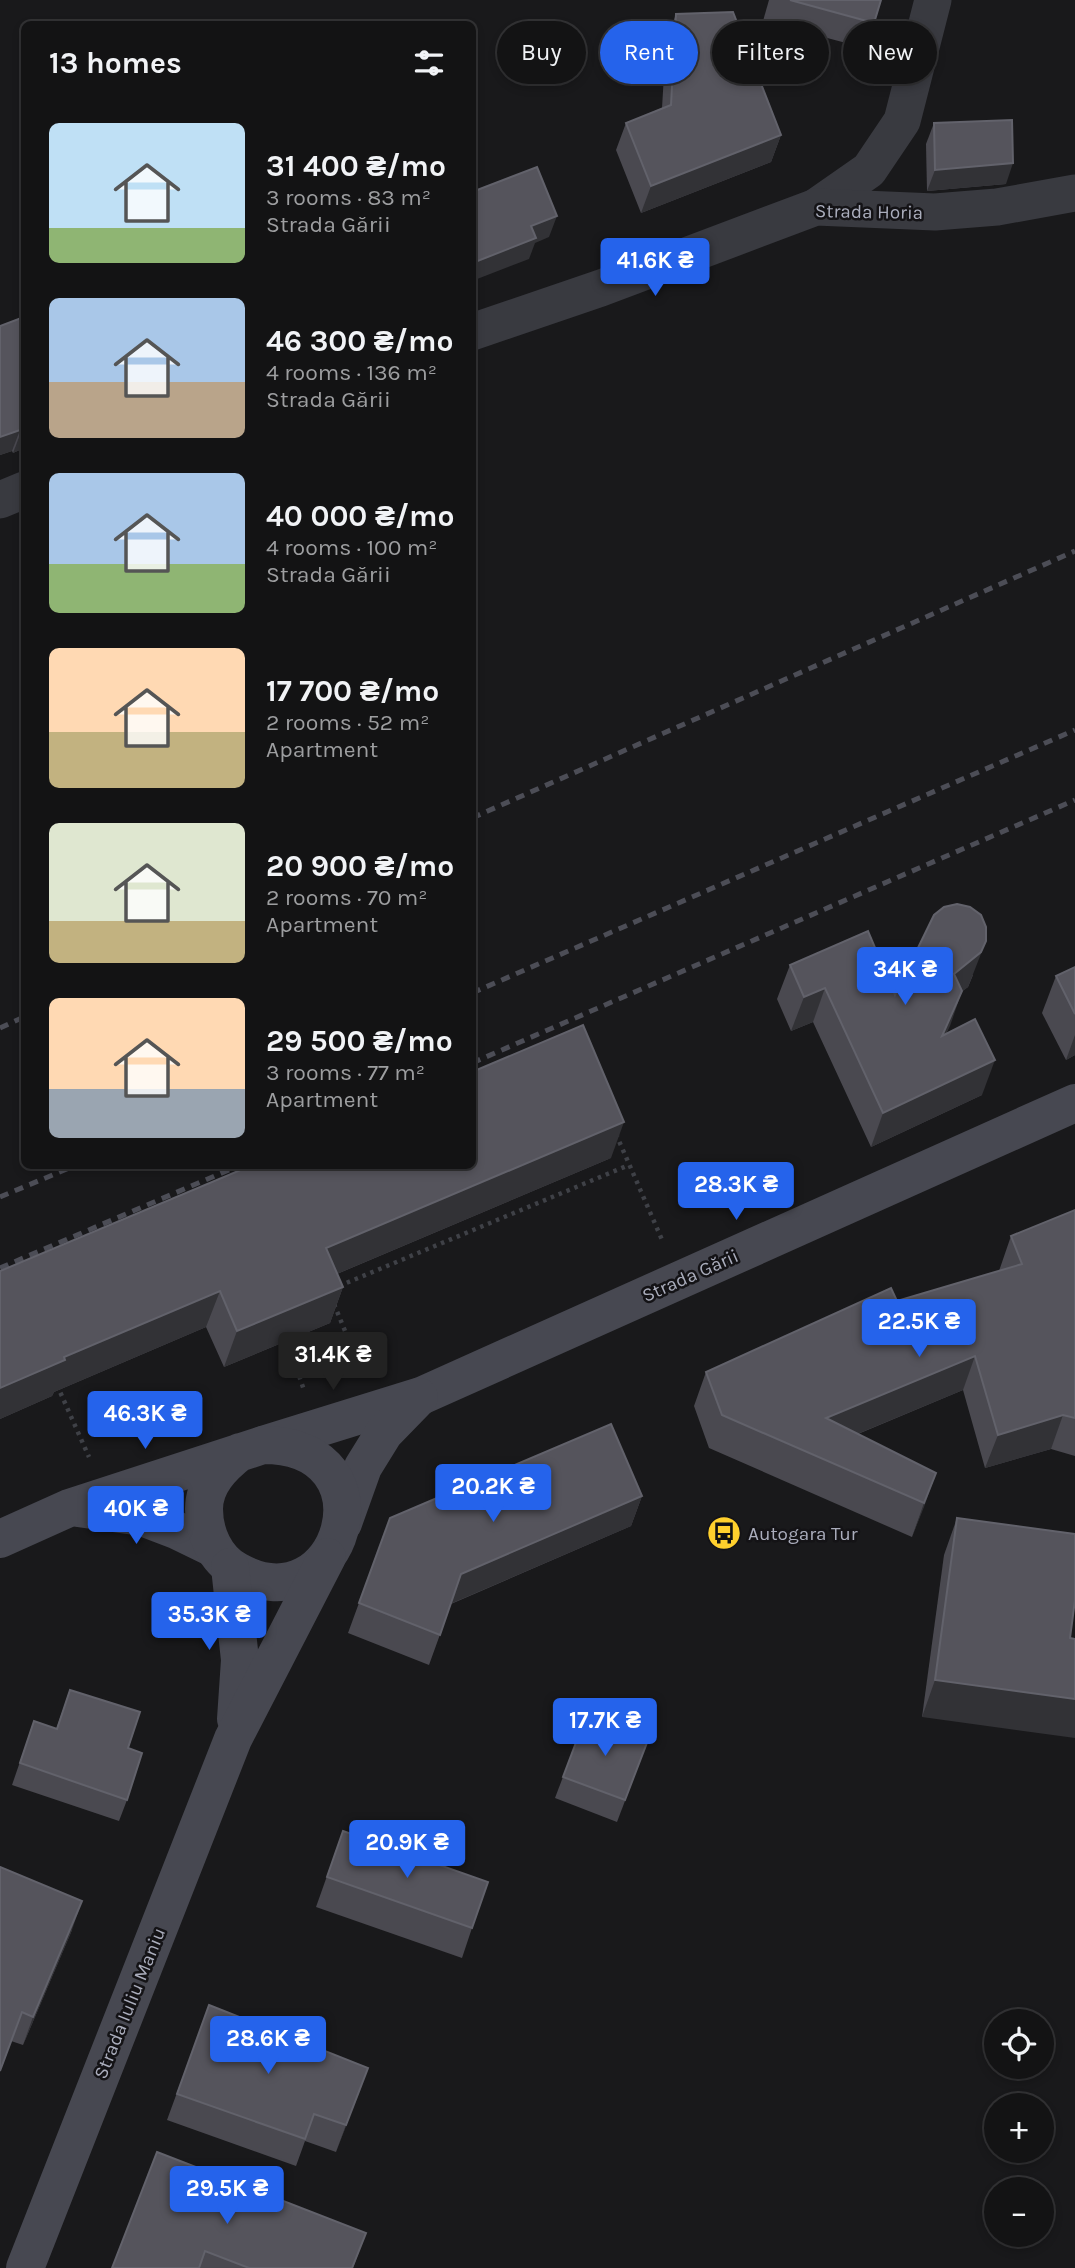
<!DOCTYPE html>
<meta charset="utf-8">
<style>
body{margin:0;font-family:Karla,sans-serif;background:#1c1c1d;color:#f1f3f6;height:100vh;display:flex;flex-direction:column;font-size:26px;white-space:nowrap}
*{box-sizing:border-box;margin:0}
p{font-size:23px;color:#9d9ea0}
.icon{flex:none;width:38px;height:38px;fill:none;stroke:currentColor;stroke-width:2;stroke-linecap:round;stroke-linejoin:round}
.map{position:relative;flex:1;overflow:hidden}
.drawer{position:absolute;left:21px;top:21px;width:455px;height:1148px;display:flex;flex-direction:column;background:#131314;border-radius:10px;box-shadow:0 4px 10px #0003,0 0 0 2px #323234}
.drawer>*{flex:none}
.hud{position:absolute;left:497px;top:21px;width:472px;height:63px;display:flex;gap:14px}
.tools{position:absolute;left:984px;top:2009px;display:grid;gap:14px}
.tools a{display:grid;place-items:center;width:70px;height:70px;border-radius:50%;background:#131314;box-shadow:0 4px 10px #0003,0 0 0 2px #323234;font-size:35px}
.price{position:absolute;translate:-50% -60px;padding:0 16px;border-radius:7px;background:#2563eb;color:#fff;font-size:23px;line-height:46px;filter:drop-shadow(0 2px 4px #0008)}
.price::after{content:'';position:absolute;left:50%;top:42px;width:21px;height:16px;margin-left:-10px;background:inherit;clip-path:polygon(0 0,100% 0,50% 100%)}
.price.active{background:#222;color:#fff}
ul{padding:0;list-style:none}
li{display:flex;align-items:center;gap:21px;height:175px;padding:0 28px}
li span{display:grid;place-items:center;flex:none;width:196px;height:140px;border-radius:10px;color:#555}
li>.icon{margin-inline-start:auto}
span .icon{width:84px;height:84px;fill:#fffc;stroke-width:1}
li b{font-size:30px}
h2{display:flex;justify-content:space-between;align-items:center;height:84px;padding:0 28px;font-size:30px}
.pill{padding:0 24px;border-radius:32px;background:#131314;box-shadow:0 4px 10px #0003,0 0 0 2px #323234;font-size:24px;line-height:63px}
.pill.active{background:#2563eb;color:#fff}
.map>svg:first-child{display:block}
</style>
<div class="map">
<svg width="1075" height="2268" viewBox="0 0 1075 2268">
<rect width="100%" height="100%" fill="#19191b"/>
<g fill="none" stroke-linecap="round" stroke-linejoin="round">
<g stroke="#3f4147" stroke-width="4.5" stroke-dasharray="3.5 5" stroke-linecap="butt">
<path d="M616,1134L663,1242"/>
<path d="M339,1286L629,1165"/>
<path d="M334,1304L361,1370"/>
<path d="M288,1344L304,1390"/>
<path d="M57,1385L89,1457"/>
</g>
<g stroke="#393a40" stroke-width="37">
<path d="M816,207L869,170L902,121L933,0"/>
<path d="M472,332L601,288L816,207L935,212L997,207L1075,193"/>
<path d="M0,500L24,490"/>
</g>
<g stroke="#474851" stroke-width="38">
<path d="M263,1445L421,1396L1075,1103"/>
<path d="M78,1508L142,1517L176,1530L213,1548"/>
<path d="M343,1523L363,1467L384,1433L419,1397"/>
<path d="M0,1539L69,1508L263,1445C397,1445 342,1629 237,1571C215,1559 204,1533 204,1509C204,1484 222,1466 240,1452"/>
<path d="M230,1567L240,1660L236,1719"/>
<path d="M25,2268L233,1739L327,1557"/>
</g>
<g stroke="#4c4d56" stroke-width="5" stroke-dasharray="9 7" stroke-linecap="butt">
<path d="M472,818L1075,551"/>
<path d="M472,993L1075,730"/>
<path d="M0,1028L24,1017"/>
<path d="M472,1063L1075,800"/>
<path d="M0,1197L74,1166"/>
<path d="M0,1268L238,1166"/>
</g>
</g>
<g fill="#4a4950">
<path d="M769,0H881L874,23L865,48L763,21Z"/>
<path d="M676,14L781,135L771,162L641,213L616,150L626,123L662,108L666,41Z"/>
<path d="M934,123L1006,184L927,191L926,144Z"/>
<path d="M24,317V448L13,453L12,451L0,455V326Z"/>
<path d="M790,965L895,995L973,975L968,987L962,991L946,1034L982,1095L871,1147L813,1022L791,1031L777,999Z"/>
<path d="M1075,967V1055L1066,1060L1042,1013L1056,976Z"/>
<path d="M611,1158L337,1274L343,1287L330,1323L224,1367L206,1327L54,1392L52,1396L0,1419V1271Z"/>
<path d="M1075,1210V1456L1051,1449L985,1468L963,1390L858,1434L936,1473L912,1537L709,1448L694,1406L706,1372L897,1301L999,1271L1011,1236Z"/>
<path d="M642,1496L631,1526L451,1604L429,1665L348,1633L390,1518Z"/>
<path d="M957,1518L1070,1638L922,1717L944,1555Z"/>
<path d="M70,1690L128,1748L127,1800L119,1821L12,1785L34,1721L56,1729Z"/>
<path d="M586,1716L648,1740L617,1822L555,1798Z"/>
<path d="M343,1831L472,1928L462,1958L316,1907Z"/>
<path d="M0,1867L72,1930L23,2045L11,2041Z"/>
<path d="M209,2005L368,2068L336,2152L305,2141L296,2166L167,2120Z"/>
<path d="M157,2152L366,2233L353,2268H112Z"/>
</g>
<g fill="#323236">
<path d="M781,135L771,162L641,213L651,186Z"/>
<path d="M1013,163L1006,184L927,191L935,170Z"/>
<path d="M557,216L549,237L535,243L529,259L472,281V269L475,262L531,226Z"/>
<path d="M20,430L12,451L0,455V437Z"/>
<path d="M24,430V448L13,453L21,432Z"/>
<path d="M986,941L968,987L942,1008L954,974Z"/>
<path d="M825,988L813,1022L791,1031L804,997Z"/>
<path d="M962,991L950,1026L929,1070L942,1036Z"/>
<path d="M1075,1035V1055L1066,1060Z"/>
<path d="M995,1060L982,1095L871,1147L883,1113Z"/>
<path d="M624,1122L611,1158L313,1284L326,1248Z"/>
<path d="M343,1287L330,1323L224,1367L237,1331Z"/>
<path d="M220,1291L206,1327L54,1392L52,1396L0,1419V1388L64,1357Z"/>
<path d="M975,1356L963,1390L814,1452L826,1418Z"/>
<path d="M1063,1415L1051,1449L985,1468L998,1435Z"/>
<path d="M936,1473L924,1507L912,1537L924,1503Z"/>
<path d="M642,1496L631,1526L450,1604L461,1574Z"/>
<path d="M935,1680L1075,1699V1738L922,1717Z"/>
<path d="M82,1901L72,1930L23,2045L33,2017Z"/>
<path d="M368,2068L358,2095L336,2152L346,2125Z"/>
</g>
<g fill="#55545c" stroke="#62626b" stroke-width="2">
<path d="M790,0H881L874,23Z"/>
<path d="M733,12L781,135L651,186L626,123L671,105L676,14Z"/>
<path d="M1012,120L1013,163L935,170L934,123Z"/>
<path d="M537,167L557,216L531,226L536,238L475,262L472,256V192Z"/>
<path d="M24,317V430L21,432L20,430L0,437V326Z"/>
<path d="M957,904L970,907L981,915L986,927V941L981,952L954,974L962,991L942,1036L975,1019L995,1060L883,1113L825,988L804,997L790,965L868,931L895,995L934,915L944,907Z"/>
<path d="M1075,967V1014L1056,976Z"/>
<path d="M583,1025L624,1122L326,1248L343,1287L237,1331L220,1291L64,1357L65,1360L0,1388V1271L250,1166H472V1072Z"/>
<path d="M1075,1210V1418L1063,1415L998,1435L975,1356L826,1418L936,1473L924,1503L722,1415L706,1372L891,1288L897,1301L1022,1264L1011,1236Z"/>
<path d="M611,1424L642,1496L461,1574L440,1635L359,1603L390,1518Z"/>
<path d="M957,1518L1075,1534V1600L1070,1638L1075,1639V1699L935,1680Z"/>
<path d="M70,1690L140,1712L128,1748L142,1753L127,1800L20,1763L34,1721L57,1729Z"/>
<path d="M586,1716L648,1740L625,1800L563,1777Z"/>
<path d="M343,1831L488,1882L472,1928L327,1877Z"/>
<path d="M0,1867L82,1901L33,2017L22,2012L0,2071Z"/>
<path d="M209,2005L368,2068L346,2125L314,2114L305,2139L177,2094Z"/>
<path d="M157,2152L366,2233L352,2268H249L205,2251L199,2268H112Z"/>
</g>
<defs>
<g id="bus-disc" transform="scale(1.75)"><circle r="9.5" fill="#ffd02d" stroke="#141316"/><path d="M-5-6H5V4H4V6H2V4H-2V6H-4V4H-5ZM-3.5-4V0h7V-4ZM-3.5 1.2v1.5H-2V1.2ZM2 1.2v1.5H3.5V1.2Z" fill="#111"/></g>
</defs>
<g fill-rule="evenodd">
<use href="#bus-disc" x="724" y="1533"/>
</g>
<g text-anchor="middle" stroke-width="5" stroke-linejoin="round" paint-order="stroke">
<g font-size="19" fill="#aaadbc" stroke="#141316">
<text transform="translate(869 211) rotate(1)" y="7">Strada Horia</text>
<text transform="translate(690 1275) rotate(-24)" y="7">Strada Gării</text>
<text transform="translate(129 2003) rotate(-68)" y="7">Strada Iuliu Maniu</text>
</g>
<g font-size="19" fill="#aaadbc" stroke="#141316" text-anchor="start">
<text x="748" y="1540">Autogara Tur</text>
</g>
</g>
</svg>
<div class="tools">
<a><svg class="icon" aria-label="locate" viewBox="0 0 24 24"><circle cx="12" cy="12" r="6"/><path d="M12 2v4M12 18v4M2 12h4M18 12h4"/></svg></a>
<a>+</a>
<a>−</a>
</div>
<b class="price" style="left:655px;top:298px">41.6K ₴</b>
<b class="price" style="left:905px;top:1007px">34K ₴</b>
<b class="price" style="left:736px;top:1222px">28.3K ₴</b>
<b class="price" style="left:919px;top:1359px">22.5K ₴</b>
<b class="price active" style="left:333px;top:1392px">31.4K ₴</b>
<b class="price" style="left:145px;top:1451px">46.3K ₴</b>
<b class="price" style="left:493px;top:1524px">20.2K ₴</b>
<b class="price" style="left:136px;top:1546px">40K ₴</b>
<b class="price" style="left:209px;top:1652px">35.3K ₴</b>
<b class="price" style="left:605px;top:1758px">17.7K ₴</b>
<b class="price" style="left:407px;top:1880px">20.9K ₴</b>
<b class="price" style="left:268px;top:2076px">28.6K ₴</b>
<b class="price" style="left:227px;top:2226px">29.5K ₴</b>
<div class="hud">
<a class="pill">Buy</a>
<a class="pill active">Rent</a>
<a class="pill">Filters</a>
<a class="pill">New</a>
</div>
<section class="drawer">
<h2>13 homes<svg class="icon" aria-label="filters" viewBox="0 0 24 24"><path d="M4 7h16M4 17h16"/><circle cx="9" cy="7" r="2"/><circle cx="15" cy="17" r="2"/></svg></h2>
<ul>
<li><span style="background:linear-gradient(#bfe0f5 75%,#8fb573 0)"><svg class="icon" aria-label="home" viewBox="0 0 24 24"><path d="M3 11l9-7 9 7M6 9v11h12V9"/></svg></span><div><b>31 400 ₴/mo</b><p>3 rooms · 83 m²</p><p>Strada Gării</p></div></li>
<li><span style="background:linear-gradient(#a9c7e8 60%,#b9a48a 0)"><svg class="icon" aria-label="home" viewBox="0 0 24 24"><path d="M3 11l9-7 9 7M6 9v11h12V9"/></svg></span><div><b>46 300 ₴/mo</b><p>4 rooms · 136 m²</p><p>Strada Gării</p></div></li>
<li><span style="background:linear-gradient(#a9c7e8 65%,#8fb573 0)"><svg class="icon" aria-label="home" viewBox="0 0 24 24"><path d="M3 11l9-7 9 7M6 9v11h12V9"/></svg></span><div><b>40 000 ₴/mo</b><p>4 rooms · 100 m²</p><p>Strada Gării</p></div></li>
<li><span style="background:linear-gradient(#ffd9b3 60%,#c2b280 0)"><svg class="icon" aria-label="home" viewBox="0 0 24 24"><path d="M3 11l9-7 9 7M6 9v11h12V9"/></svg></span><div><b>17 700 ₴/mo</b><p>2 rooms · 52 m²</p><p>Apartment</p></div></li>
<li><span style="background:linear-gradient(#dfe7d0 70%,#c2b280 0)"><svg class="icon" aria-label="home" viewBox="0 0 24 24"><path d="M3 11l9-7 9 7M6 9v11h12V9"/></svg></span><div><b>20 900 ₴/mo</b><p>2 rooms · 70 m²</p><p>Apartment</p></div></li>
<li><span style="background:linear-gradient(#ffd9b3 65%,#9aa5b1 0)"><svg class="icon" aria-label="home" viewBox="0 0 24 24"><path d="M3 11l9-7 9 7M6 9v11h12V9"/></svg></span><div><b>29 500 ₴/mo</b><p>3 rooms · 77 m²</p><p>Apartment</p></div></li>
</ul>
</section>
</div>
